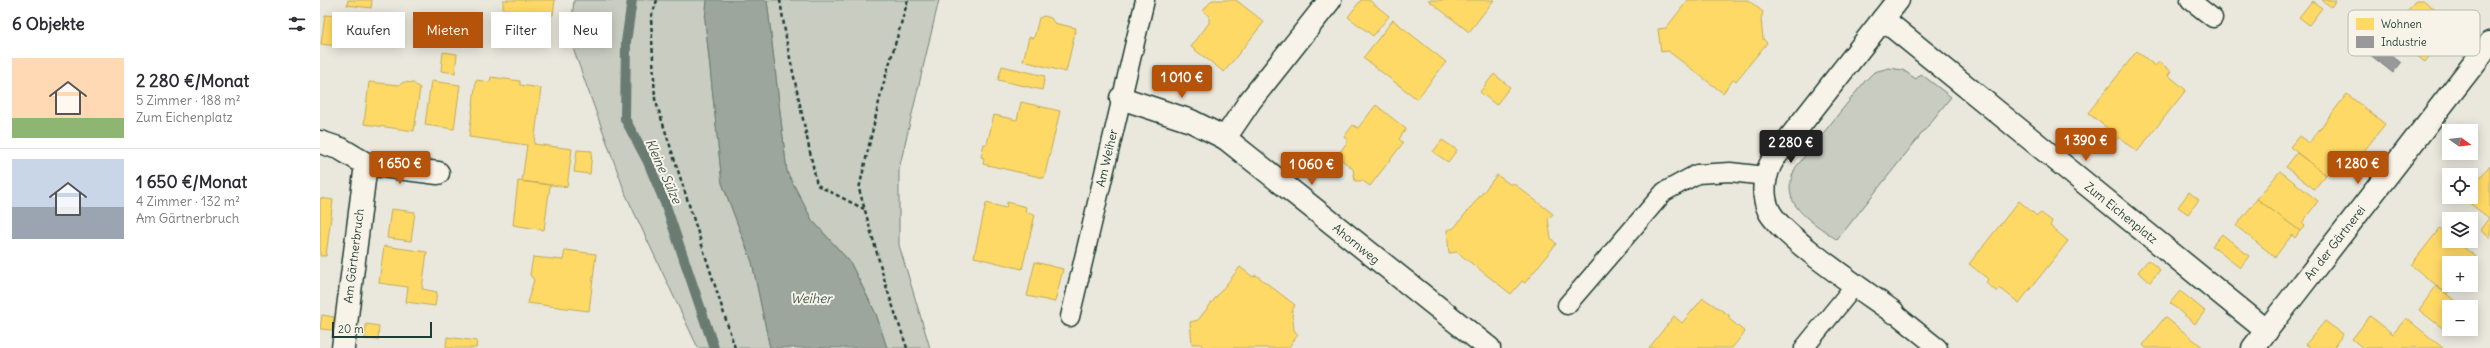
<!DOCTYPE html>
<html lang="de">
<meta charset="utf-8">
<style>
body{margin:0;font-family:Delius,sans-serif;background:#f7f7f7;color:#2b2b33;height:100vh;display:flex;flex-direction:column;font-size:15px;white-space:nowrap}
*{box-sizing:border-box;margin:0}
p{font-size:13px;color:#7c7c81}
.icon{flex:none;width:22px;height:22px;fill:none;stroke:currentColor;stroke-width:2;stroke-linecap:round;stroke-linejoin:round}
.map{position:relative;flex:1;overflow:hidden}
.drawer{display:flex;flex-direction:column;background:#fff;width:320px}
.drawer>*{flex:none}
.hud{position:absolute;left:12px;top:12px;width:380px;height:36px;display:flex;gap:8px}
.needle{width:26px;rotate:104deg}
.buttons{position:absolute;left:2122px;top:124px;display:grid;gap:8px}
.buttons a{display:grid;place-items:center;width:36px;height:36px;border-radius:0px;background:#fff;box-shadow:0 2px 10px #0003;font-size:20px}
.scale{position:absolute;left:12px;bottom:10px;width:100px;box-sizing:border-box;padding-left:4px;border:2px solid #1f3d34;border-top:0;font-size:11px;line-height:14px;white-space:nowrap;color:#1f3d34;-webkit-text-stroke:3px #f7f3e8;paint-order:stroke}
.price{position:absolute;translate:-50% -34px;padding:0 9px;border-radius:4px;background:#b45309;color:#fff;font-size:13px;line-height:26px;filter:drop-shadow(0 1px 2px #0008)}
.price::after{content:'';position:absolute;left:50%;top:24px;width:12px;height:9px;margin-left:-6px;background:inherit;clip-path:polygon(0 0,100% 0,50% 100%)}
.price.on{background:#222;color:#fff}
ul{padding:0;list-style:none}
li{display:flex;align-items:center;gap:12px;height:100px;padding:0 12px}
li+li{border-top:1px solid #e1e1e2}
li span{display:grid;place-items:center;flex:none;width:112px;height:80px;border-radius:0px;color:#555}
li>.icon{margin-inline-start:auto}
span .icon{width:48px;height:48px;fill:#fffc;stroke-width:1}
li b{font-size:17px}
h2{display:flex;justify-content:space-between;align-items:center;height:48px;padding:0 12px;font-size:17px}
.pill{padding:0 14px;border-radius:0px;background:#fff;box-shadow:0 2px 10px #0003;font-size:14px;line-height:36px}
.pill.on{background:#b45309;color:#fff}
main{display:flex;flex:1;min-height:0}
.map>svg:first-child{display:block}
</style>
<main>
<section class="drawer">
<h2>6 Objekte<svg class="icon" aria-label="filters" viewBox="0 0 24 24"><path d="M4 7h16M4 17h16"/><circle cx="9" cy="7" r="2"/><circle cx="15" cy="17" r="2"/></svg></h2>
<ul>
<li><span style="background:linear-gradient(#ffd9b3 75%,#8fb573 0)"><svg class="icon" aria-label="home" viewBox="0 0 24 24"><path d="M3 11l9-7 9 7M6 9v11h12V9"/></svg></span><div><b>2 280 €/Monat</b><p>5 Zimmer · 188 m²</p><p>Zum Eichenplatz</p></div></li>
<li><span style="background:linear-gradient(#c9d6e8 60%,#9aa5b1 0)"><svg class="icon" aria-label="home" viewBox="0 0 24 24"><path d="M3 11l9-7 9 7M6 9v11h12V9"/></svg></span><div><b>1 650 €/Monat</b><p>4 Zimmer · 132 m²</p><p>Am Gärtnerbruch</p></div></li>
</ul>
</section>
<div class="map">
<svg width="2170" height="348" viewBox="0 0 2170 348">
<rect width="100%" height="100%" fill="#eae8dd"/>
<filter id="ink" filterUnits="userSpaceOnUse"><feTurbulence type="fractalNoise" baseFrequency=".025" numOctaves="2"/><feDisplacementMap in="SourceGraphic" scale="8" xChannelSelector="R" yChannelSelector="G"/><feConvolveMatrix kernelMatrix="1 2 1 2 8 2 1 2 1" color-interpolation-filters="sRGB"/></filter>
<g filter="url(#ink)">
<g fill="#c8ccc1" stroke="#74847a">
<path d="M254,0H387L385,20L402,183L432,262L450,348H378L306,195L250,40Z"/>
<path d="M447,0H619L579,169V245L610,348H567L556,314L530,262L492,220L467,172Z"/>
<path d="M1569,68L1583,70L1596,79L1601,74L1631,97L1517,240C1491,220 1456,205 1476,167L1545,81L1554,72Z"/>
</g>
<path fill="#9ca69c" stroke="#6a7c72" d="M387,0H447L467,172L492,220L530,262L556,314L567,348H450L432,262L402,183L385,20Z"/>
<g fill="#ffd966" stroke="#bcaa57">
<path d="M28,0H52L51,8L27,5Z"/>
<path d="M183,0H235L233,15L183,10Z"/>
<path d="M892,0H916L944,22L904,72L871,47L889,23V16L883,11Z"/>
<path d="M1041,0H1049L1069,16L1053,36L1028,17Z"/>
<path d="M1108,0H1174L1149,32Z"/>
<path d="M1368,0H1428L1443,12L1441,19L1443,39L1447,43L1416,81L1413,80L1403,93L1348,51L1341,52L1338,29L1346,28Z"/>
<path d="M2002,0H2016L2011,7Z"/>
<path d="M2096,0H2103L2134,24L2105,62L2069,34Z"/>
<path d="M1992,1L2002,8L1989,25L1979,17Z"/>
<path d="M5,15L19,16L16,46L1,44Z"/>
<path d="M724,16L731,18L734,23L756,28L746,72L703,61L709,37L714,38L719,18Z"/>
<path d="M1073,20L1126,62L1097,99L1043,58Z"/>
<path d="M1817,51L1835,66L1839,62L1851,71L1848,75L1866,90L1817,152L1799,137L1795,141L1784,132L1787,128L1768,113Z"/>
<path d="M123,52L137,54L135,73L121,71Z"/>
<path d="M682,66L725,76L722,90L678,80Z"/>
<path d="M1174,74L1190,87L1176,105L1160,92Z"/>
<path d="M171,77L200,81V85L221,88L214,144L252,149L247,187L202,181L207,145L149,137L156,80L170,82Z"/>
<path d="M111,81L140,85L134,129L105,125Z"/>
<path d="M49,82L79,85L84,82L93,83L100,88L94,131L44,124Z"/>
<path d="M2027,94L2065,124L2027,173L2014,164L2006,175L1970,147L1979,136L1989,143Z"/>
<path d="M701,102L740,111L724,178L663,164L664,158L661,157L664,144H667L674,115L697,120Z"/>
<path d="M1056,105L1086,129L1079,139L1083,143L1050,186L1043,181H1035L1033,169L1017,156L1028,141L1024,137L1033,125L1038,128Z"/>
<path d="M1122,140L1137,150L1128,162L1113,152Z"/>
<path d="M257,150L272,151L270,174L254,172Z"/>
<path d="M1977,153L2006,175L1994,189L1966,167Z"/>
<path d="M2170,165V238L2160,230L2169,218L2144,199L2151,197V189Z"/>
<path d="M1960,171L1998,201L1982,223L1985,226L1980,231L1937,199Z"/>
<path d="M1177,175L1191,185L1193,183L1233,214L1228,219L1231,238L1236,244L1205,283L1202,281L1191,294L1137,252L1129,253L1127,230L1134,228Z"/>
<path d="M198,181L230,185L224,230L193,225Z"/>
<path d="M1869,192L1879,200L1868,214L1858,207Z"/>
<path d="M0,198L13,200L6,256H0Z"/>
<path d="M1937,199L1980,231L1975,238L1972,235L1955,257L1916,226Z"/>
<path d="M1699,201L1717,216L1721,213L1732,221L1730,226L1748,241L1699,303L1680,288L1677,292L1666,283L1668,279L1649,264Z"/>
<path d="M687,202L706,207L705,212L715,215L702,269L654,257L666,203L686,208Z"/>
<path d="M71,209L95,212L91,241L67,238Z"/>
<path d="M2120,228L2129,235V241H2136L2156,257L2151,264L2129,263V285H2134L2127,294L2091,265Z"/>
<path d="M1902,234L1929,256L1920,268L1892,246Z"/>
<path d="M64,246L107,252L102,289L117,292L115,306L86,302L88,287L59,283Z"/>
<path d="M245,250L276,254L269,311L207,303L214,280L210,275L213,257L243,260Z"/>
<path d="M1828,260L1840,270L1830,282L1818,272Z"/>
<path d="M715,262L743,269L735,302L707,296Z"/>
<path d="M920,267L933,277L936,275L975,305L972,311L974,330L978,335L968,348H885L880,344H872L870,322L878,320Z"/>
<path d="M2116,286L2143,307H2129V329H2134L2130,334L2099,310Z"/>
<path d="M1860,291L1885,311L1875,324L1850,303Z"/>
<path d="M1383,298L1410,316L1408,318L1425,332L1412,348H1329L1354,316L1362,323Z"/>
<path d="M2,315L14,317L12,330L0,329Z"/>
<path d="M2050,316L2073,334L2086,318L2123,348H2043L2032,339Z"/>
<path d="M1845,317L1884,348H1826L1823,345Z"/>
<path d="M2005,321L2023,334L2013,348H1991L1986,344Z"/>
<path d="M46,324L59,326L58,340L45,339Z"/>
<path d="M127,337L157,341L156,348H126Z"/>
</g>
<path fill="#999" stroke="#747d7b" d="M2046,34L2081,63L2073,73L2038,45Z"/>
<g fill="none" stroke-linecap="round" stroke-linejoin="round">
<path stroke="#6a7c72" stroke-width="10" d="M312,0L306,42L305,119L328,162L345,203L394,348"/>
<g stroke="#1f3d34" stroke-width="21">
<g id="lane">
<path d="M1870,0L1893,18"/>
<path d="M1247,305L1344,192L1377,174L1410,172L1446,176"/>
<path d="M1573,312L1618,348"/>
<path d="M750,317L825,0"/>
<path d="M1484,348L1536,284"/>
</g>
</g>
<g stroke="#1f3d34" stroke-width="25">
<g id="street">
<path d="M1010,0L930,101L905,138L1169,348"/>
<path d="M1563,19L1947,331"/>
<path d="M801,98L871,121L905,138"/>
<path d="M0,142L21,149L46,164L118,173"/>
<path d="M1573,312C1547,293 1461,236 1449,211C1441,194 1444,174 1454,158L1578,0"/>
<path d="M23,348L46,164"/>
<path d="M1933,348L2170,43"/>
</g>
</g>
<g stroke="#1f3d34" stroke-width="2.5" stroke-dasharray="4 3" stroke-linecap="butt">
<path d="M337,0L331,18L335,99L415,348"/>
<path d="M460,0L467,44L497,185L544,209"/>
<path d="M587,348L567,289L539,189L562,89L588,0"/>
</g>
<use href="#lane" stroke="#f7f3e8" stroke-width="18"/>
<use href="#street" stroke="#f7f3e8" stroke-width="22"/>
</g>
</g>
<g text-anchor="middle" stroke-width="4" stroke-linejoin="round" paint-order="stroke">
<g font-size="12" fill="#1f3d34" stroke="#f7f3e8">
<text transform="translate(787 158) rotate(-77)" y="4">Am Weiher</text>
<text transform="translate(1801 213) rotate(39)" y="4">Zum Eichenplatz</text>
<text transform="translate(2015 243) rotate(-52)" y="4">An der Gärtnerei</text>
<text transform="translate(1036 244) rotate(39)" y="4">Ahornweg</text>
<text transform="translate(34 256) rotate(-83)" y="4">Am Gärtnerbruch</text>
</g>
<g font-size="13" font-style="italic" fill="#445c53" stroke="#f7f3e8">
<text transform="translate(344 171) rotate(66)" y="5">Kleine Sülze</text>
<text x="491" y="303">Weiher</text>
</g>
</g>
<rect x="2028" y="10" width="132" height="46" rx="6" fill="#f7f3e8" stroke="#b6bcb2" stroke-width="1"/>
<rect x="2036" y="18" width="18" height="12" fill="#ffd966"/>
<rect x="2036" y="36" width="18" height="12" fill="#999"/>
<g font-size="11" fill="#1f3d34">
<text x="2061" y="28">Wohnen</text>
<text x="2061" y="46">Industrie</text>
</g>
</svg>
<div class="buttons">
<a><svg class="needle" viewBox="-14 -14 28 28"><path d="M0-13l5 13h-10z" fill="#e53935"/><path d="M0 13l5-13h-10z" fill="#7c7c81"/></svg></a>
<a><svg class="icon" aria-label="locate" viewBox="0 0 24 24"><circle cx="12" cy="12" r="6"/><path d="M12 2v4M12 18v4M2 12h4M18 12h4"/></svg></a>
<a><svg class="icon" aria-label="layers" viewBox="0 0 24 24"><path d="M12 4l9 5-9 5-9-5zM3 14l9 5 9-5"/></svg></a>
<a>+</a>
<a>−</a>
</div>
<div class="scale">20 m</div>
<b class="price" style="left:862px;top:99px">1 010 €</b>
<b class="price" style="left:1766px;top:162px">1 390 €</b>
<b class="price on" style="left:1471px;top:164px">2 280 €</b>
<b class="price" style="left:80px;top:185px">1 650 €</b>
<b class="price" style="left:2038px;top:185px">1 280 €</b>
<b class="price" style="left:992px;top:186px">1 060 €</b>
<div class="hud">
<a class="pill">Kaufen</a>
<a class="pill on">Mieten</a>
<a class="pill">Filter</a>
<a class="pill">Neu</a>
</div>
</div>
</main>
